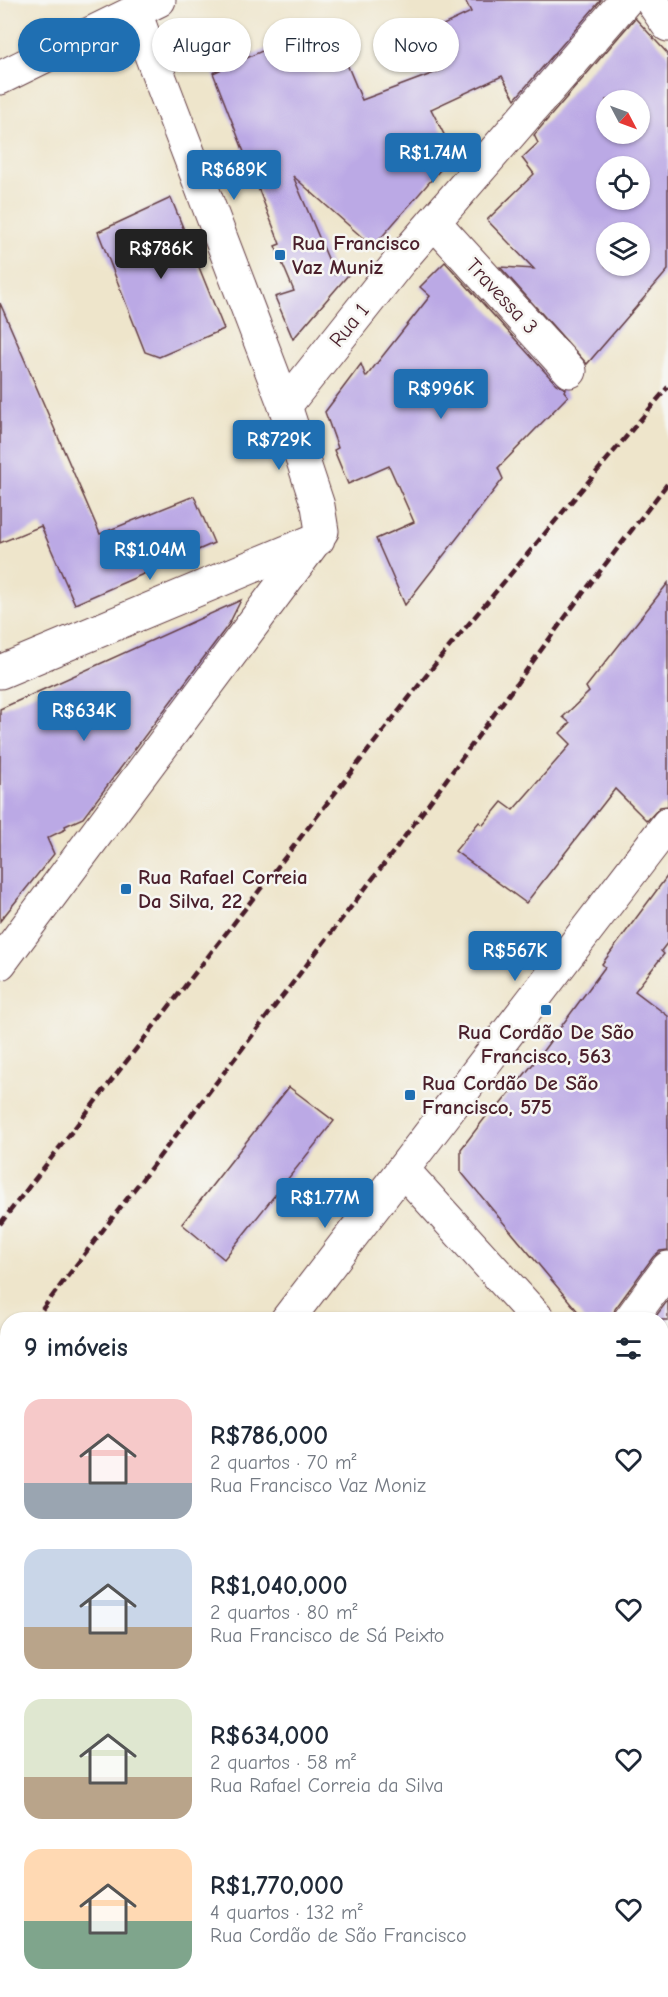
<!DOCTYPE html>
<html lang="pt">
<meta charset="utf-8">
<style>
body{margin:0;font-family:"Comic Neue",sans-serif;background:#f2f2f3;color:#1f2937;height:100vh;display:flex;flex-direction:column;font-size:22px;white-space:nowrap}
*{box-sizing:border-box;margin:0}
p{font-size:20px;color:#747a83}
.icon{flex:none;width:33px;height:33px;fill:none;stroke:currentColor;stroke-width:2;stroke-linecap:round;stroke-linejoin:round}
.map{position:relative;flex:1;overflow:hidden}
.side{position:absolute;left:0px;top:1312px;width:669px;height:686px;display:flex;flex-direction:column;background:#fff;border-radius:24px 24px 0 0;box-shadow:0 2px 4px #0004}
.side>*{flex:none}
.guide{position:absolute;left:18px;top:18px;width:633px;height:54px;display:flex;gap:12px}
.needle{width:39px;rotate:131deg}
.fabs{position:absolute;left:596px;top:90px;display:grid;gap:12px}
.fabs a{display:grid;place-items:center;width:54px;height:54px;border-radius:50%;background:#fff;box-shadow:0 2px 4px #0004;font-size:30px}
.price{position:absolute;translate:-50% -51px;padding:0 14px;border-radius:6px;background:#1f6fb2;color:#fff;font-size:20px;line-height:39px;filter:drop-shadow(0 2px 3px #0008)}
.price::after{content:'';position:absolute;left:50%;top:36px;width:18px;height:14px;margin-left:-9px;background:inherit;clip-path:polygon(0 0,100% 0,50% 100%)}
.price.current{background:#222;color:#fff}
ul{padding:0;list-style:none}
li{display:flex;align-items:center;gap:18px;height:150px;padding:0 24px}
li span{display:grid;place-items:center;flex:none;width:168px;height:120px;border-radius:18px;color:#555}
li>.icon{margin-inline-start:auto}
span .icon{width:72px;height:72px;fill:#fffc;stroke-width:1}
li b{font-size:26px}
h2{display:flex;justify-content:space-between;align-items:center;height:72px;padding:0 24px;font-size:26px}
.pill{padding:0 21px;border-radius:27px;background:#fff;box-shadow:0 2px 4px #0004;font-size:21px;line-height:54px}
.pill.current{background:#1f6fb2;color:#fff}
.map>svg:first-child{display:block}
</style>
<div class="map">
<svg width="668" height="1997" viewBox="0 0 668 1997">
<rect width="100%" height="100%" fill="#f6f6f2"/>
<filter id="ink" filterUnits="userSpaceOnUse"><feTurbulence type="fractalNoise" baseFrequency=".0167" numOctaves="2"/><feDisplacementMap in="SourceGraphic" scale="12" xChannelSelector="R" yChannelSelector="G"/><feConvolveMatrix kernelMatrix="1 2 1 2 8 2 1 2 1" color-interpolation-filters="sRGB"/></filter>
<filter id="wash" filterUnits="userSpaceOnUse"><feTurbulence type="fractalNoise" baseFrequency=".008" numOctaves="4" result="noise"/><feDisplacementMap in="SourceGraphic" scale="24" xChannelSelector="R" yChannelSelector="G"/><feGaussianBlur stdDeviation="1.35" result="paint"/><feColorMatrix in="noise" values="0 0 0 0 0 0 0 0 0 0 0 0 0 0 0 0 0 1.4 0 .05"/><feComposite in="paint" operator="in"/></filter>
<g filter="url(#wash)">
<rect width="100%" height="100%" fill="#eee5cb"/>
<g id="blocks">
<g fill="#bba9e5" fill-rule="evenodd">
<path d="M465,0H601L515,99L502,76L431,109L454,154L373,247L293,176L335,275L355,267L293,339L275,297L294,291L275,246L280,244L213,73L329,21L362,100L442,70L426,33L471,12Z"/>
<path d="M635,18L668,54V270L587,364L500,267L534,269L487,220L534,174L522,158L538,143L534,135ZM606,100H639V134H606ZM606,166H639V200H606ZM606,232H639V266H606Z"/>
<path d="M171,198L224,329L159,357L145,352L98,232Z"/>
<path d="M445,262L556,384L566,389L564,391L568,396L498,468L503,479L405,605L376,539L414,522L389,466L348,484L334,450L338,448L325,412L361,364L366,377L430,296L420,287Z"/>
<path d="M0,303L100,534L194,496L214,543L75,604L41,526L0,543Z"/>
<path d="M668,583V806L660,807L647,821L615,789L526,903L455,851L479,822L483,825L502,802L513,810L571,744L560,733L570,723L563,717L589,692L586,687Z"/>
<path d="M241,600L229,624L83,818L65,826L66,829L47,838L54,854L0,921V709Z"/>
<path d="M668,875V942L661,951L664,954L635,991L668,1016V1250L660,1251L653,1257L615,1309L612,1320H585L461,1172V1149L491,1110L499,1106L537,1059L605,967L602,964Z"/>
<path d="M289,1087L334,1121L224,1259L182,1224Z"/>
<path d="M668,1300V1320H653Z"/>
</g>
</g>
</g>
<g filter="url(#ink)">
<use href="#blocks" fill-opacity="0" stroke="#633d43" stroke-width="1.5"/>
<g fill="none" stroke-linecap="round" stroke-linejoin="round">
<g stroke="#633d43" stroke-width="35">
<g id="minor">
<path d="M651,0L668,25"/>
<path d="M434,222L570,371"/>
<path d="M285,406L399,262L626,0"/>
<path d="M0,672L318,539"/>
<path d="M0,963L322,531L318,506L285,406L135,13"/>
<path d="M403,1170L539,1320"/>
<path d="M287,1320L668,824"/>
<path d="M630,1320L668,1268"/>
<path d="M662,1462L668,1470"/>
<path d="M0,1689L8,1679"/>
<path d="M662,1756L668,1748"/>
<path d="M478,1997L483,1990"/>
</g>
</g>
<g stroke="#633d43" stroke-width="35">
<path id="major" d="M0,78L159,0"/>
</g>
<use href="#minor" stroke="#fff" stroke-width="33"/>
<use href="#major" stroke="#fff" stroke-width="33"/>
<g stroke="#4a1f2b" stroke-width="4.5" stroke-dasharray="9 4.5" stroke-linecap="butt">
<path d="M0,1224L440,658L668,387"/>
<path d="M34,1320L397,847L577,601L668,483"/>
<path d="M0,1364L8,1355"/>
</g>
</g>
</g>
<g fill="#1f6fb2" stroke="#f6f6f2" stroke-width="2">
<rect x="274" y="249" width="12" height="12" rx="3"/>
<rect x="120" y="883" width="12" height="12" rx="3"/>
<rect x="540" y="1004" width="12" height="12" rx="3"/>
<rect x="404" y="1089" width="12" height="12" rx="3"/>
</g>
<g text-anchor="middle" stroke-width="5" stroke-linejoin="round" paint-order="stroke">
<g font-size="21" font-weight="bold" fill="#4a1f2b" stroke="#f6f6f2" text-anchor="start">
<text x="292" y="250">Rua Francisco<tspan x="292" dy="24">Vaz Muniz</tspan></text>
<text x="138" y="884">Rua Rafael Correia<tspan x="138" dy="24">Da Silva, 22</tspan></text>
<text x="546" y="1039" text-anchor="middle">Rua Cordão De São<tspan x="546" dy="24">Francisco, 563</tspan></text>
<text x="422" y="1090">Rua Cordão De São<tspan x="422" dy="24">Francisco, 575</tspan></text>
</g>
<g font-size="21" fill="#4a1f2b" stroke="#f6f6f2">
<text transform="translate(502 296) rotate(47)" y="7">Travessa 3</text>
<text transform="translate(349 325) rotate(-51)" y="7">Rua 1</text>
</g>
</g>
</svg>
<div class="fabs">
<a><svg class="needle" viewBox="-14 -14 28 28"><path d="M0-13l5 13h-10z" fill="#e53935"/><path d="M0 13l5-13h-10z" fill="#747a83"/></svg></a>
<a><svg class="icon" aria-label="locate" viewBox="0 0 24 24"><circle cx="12" cy="12" r="6"/><path d="M12 2v4M12 18v4M2 12h4M18 12h4"/></svg></a>
<a><svg class="icon" aria-label="layers" viewBox="0 0 24 24"><path d="M12 4l9 5-9 5-9-5zM3 14l9 5 9-5"/></svg></a>
</div>
<b class="price" style="left:433px;top:184px">R$1.74M</b>
<b class="price" style="left:234px;top:201px">R$689K</b>
<b class="price current" style="left:161px;top:280px">R$786K</b>
<b class="price" style="left:441px;top:420px">R$996K</b>
<b class="price" style="left:279px;top:471px">R$729K</b>
<b class="price" style="left:150px;top:581px">R$1.04M</b>
<b class="price" style="left:84px;top:742px">R$634K</b>
<b class="price" style="left:515px;top:982px">R$567K</b>
<b class="price" style="left:325px;top:1229px">R$1.77M</b>
<div class="guide">
<a class="pill current">Comprar</a>
<a class="pill">Alugar</a>
<a class="pill">Filtros</a>
<a class="pill">Novo</a>
</div>
<section class="side">
<h2>9 imóveis<svg class="icon" aria-label="filters" viewBox="0 0 24 24"><path d="M4 7h16M4 17h16"/><circle cx="9" cy="7" r="2"/><circle cx="15" cy="17" r="2"/></svg></h2>
<ul>
<li><span style="background:linear-gradient(#f6c9c9 70%,#9aa5b1 0)"><svg class="icon" aria-label="home" viewBox="0 0 24 24"><path d="M3 11l9-7 9 7M6 9v11h12V9"/></svg></span><div><b>R$786,000</b><p>2 quartos · 70 m²</p><p>Rua Francisco Vaz Moniz</p></div><svg class="icon" aria-label="heart" viewBox="0 0 24 24"><path d="M12 20l-8-8c-3-5 5-10 8-4 3-6 11-1 8 4z"/></svg></li>
<li><span style="background:linear-gradient(#c9d6e8 65%,#b9a48a 0)"><svg class="icon" aria-label="home" viewBox="0 0 24 24"><path d="M3 11l9-7 9 7M6 9v11h12V9"/></svg></span><div><b>R$1,040,000</b><p>2 quartos · 80 m²</p><p>Rua Francisco de Sá Peixto</p></div><svg class="icon" aria-label="heart" viewBox="0 0 24 24"><path d="M12 20l-8-8c-3-5 5-10 8-4 3-6 11-1 8 4z"/></svg></li>
<li><span style="background:linear-gradient(#dfe7d0 65%,#b9a48a 0)"><svg class="icon" aria-label="home" viewBox="0 0 24 24"><path d="M3 11l9-7 9 7M6 9v11h12V9"/></svg></span><div><b>R$634,000</b><p>2 quartos · 58 m²</p><p>Rua Rafael Correia da Silva</p></div><svg class="icon" aria-label="heart" viewBox="0 0 24 24"><path d="M12 20l-8-8c-3-5 5-10 8-4 3-6 11-1 8 4z"/></svg></li>
<li><span style="background:linear-gradient(#ffd9b3 60%,#7fa58c 0)"><svg class="icon" aria-label="home" viewBox="0 0 24 24"><path d="M3 11l9-7 9 7M6 9v11h12V9"/></svg></span><div><b>R$1,770,000</b><p>4 quartos · 132 m²</p><p>Rua Cordão de São Francisco</p></div><svg class="icon" aria-label="heart" viewBox="0 0 24 24"><path d="M12 20l-8-8c-3-5 5-10 8-4 3-6 11-1 8 4z"/></svg></li>
</ul>
</section>
</div>
